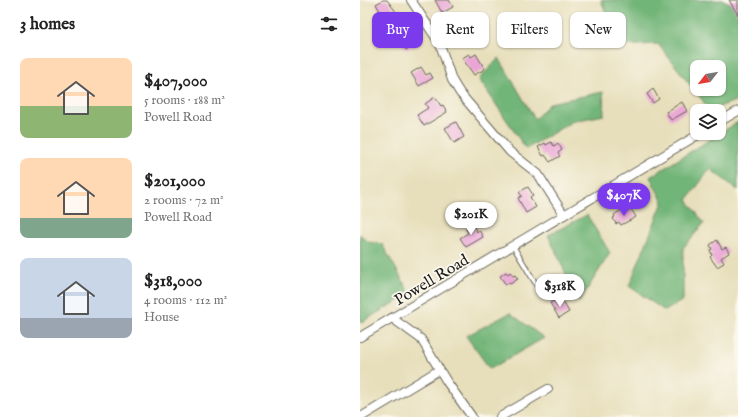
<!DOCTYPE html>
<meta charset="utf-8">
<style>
body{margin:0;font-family:"IM FELL English",serif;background:#f2f2f2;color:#222;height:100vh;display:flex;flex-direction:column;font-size:15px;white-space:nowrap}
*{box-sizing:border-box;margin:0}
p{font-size:13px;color:#767676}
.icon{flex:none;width:22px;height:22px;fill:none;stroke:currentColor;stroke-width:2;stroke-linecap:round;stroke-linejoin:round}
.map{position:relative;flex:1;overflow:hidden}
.details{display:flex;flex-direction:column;background:#fff;width:360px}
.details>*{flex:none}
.hud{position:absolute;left:12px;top:12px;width:306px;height:36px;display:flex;gap:8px}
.needle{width:26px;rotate:239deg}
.controls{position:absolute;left:330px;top:60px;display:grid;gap:8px}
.controls a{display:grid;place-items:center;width:36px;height:36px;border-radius:8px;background:#fff;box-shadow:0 1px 3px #0004;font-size:20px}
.price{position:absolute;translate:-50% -34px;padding:0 9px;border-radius:14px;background:#fff;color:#222;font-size:13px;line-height:26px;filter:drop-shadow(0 1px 2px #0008)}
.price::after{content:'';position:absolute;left:50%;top:24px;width:12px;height:9px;margin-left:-6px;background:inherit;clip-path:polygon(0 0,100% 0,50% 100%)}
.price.on{background:#7c3aed;color:#fff}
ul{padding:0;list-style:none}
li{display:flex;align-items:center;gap:12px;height:100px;padding:0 20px}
li span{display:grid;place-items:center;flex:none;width:112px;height:80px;border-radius:8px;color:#555}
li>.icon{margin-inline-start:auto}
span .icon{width:48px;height:48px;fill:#fffc;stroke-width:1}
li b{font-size:17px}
h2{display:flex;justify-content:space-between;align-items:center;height:48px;padding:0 20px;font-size:17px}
.chip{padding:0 14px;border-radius:8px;background:#fff;box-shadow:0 1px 3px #0004;font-size:14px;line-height:36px}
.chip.on{background:#7c3aed;color:#fff}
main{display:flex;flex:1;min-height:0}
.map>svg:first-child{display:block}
</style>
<main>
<section class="details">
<h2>3 homes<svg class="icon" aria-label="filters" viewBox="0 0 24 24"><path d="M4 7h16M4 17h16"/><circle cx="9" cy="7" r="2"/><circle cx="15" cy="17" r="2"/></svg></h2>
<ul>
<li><span style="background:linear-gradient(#ffd9b3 60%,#8fb573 0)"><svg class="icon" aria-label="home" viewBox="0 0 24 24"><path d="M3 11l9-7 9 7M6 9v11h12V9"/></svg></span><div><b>$407,000</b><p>5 rooms · 188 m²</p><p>Powell Road</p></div></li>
<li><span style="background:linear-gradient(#ffd9b3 75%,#7fa58c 0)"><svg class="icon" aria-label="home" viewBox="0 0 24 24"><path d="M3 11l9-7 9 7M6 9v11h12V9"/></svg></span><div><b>$201,000</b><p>2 rooms · 72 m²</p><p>Powell Road</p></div></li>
<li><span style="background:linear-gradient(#c9d6e8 75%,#9aa5b1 0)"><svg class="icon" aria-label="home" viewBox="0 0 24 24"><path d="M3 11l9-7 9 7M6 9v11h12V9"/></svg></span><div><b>$318,000</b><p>4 rooms · 112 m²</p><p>House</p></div></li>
</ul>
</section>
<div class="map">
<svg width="378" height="417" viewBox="0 0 378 417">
<rect width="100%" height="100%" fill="#fbf7ec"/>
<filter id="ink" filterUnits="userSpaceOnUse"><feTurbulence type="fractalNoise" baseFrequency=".025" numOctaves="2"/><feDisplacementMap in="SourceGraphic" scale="8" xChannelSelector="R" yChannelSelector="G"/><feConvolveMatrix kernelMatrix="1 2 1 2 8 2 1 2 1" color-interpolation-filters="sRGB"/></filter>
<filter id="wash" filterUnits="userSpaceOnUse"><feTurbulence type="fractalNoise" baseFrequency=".012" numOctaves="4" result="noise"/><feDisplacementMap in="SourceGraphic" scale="16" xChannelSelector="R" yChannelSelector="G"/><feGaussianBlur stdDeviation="0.9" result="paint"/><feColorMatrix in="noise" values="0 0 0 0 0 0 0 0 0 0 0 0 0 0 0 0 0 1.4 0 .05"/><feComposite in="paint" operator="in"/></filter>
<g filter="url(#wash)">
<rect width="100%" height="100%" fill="#e7dfbb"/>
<g fill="#72b578" stroke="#47684a" fill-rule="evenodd">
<path d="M241,0H363L378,7V100L350,110L298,44L259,46ZM337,67H359V89H337Z"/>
<path d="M139,58L175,119L190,103L243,92L244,115L213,121L166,149L119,79Z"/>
<path d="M378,122V190L350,169L327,200L344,223L323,248V300L305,311L269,286L303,202L290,177Z"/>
<path d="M227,215L250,253L219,302L188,235Z"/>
<path d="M0,234L8,242L22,244L50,294L0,323Z"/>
<path d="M150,313L184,338L130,369L106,336Z"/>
</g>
<g id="blocks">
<g fill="#eaa4d6">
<path d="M23,0H27L37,13L31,17L29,14L20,20L16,13L20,11L16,4Z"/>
<path d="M75,0H89L93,7L82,13Z"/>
<path d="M369,0H378V15Z"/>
<path d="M102,19L110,33L103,37L105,40L100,42L90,26Z"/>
<path d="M45,33L49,40L52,38L57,45L52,48L51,47L46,50L38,37Z"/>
<path d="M109,54L111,57L116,54L125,69L114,75L102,58Z"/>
<path d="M61,67L66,75L70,73L73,78L59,86L51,73Z"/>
<path d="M293,89L299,99L293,103L287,94Z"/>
<path d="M75,97L81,106L83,105L87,112L64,126L57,115L68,108L65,104Z"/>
<path d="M322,102L327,111L311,120L306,112Z"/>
<path d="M96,122L104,137L94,143L85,128Z"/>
<path d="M191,142L194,146L198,143L202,150L198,153L200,156L190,162L185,155L183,156L178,147L185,143L186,145Z"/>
<path d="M168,187L173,195L170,197L176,207L166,213L158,198L162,196L159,192Z"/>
<path d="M263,209L265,212L271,209L276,217L261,225L259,222L256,224L253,218L255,217L254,215Z"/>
<path d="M113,225L117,232L119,230L123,237L106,247L100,238L108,233L106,229Z"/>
<path d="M357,240L362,249L366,247L369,253L361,258L364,263L357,267L350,257L352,255L350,250L352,249L350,245Z"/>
<path d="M146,272L148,274L150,272L153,276L155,275L158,279L150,284L149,282L146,285L140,276Z"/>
<path d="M200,297L209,312L199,318L190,303Z"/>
</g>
</g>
</g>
<g filter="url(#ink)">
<use href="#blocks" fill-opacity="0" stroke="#636054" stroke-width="1"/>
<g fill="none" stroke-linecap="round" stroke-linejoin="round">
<g stroke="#636054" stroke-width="6">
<path id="service" d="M153,246L182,294"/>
</g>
<g stroke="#636054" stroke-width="10">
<g id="minor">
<path d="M51,0L80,44L92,80L100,93L150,152L178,174L204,215"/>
<path d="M359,122L378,111"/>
<path d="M32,318L61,339L87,382L112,417"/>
<path d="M0,337L341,133"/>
<path d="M1,417L79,370"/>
<path d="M140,417L188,389"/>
</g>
</g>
<use href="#service" stroke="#fff" stroke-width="4"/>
<use href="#minor" stroke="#fff" stroke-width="8"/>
</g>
</g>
<g text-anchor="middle" stroke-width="3.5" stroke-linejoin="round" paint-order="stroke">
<g font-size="16" fill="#1c1c1c" stroke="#fbf7ec">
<text transform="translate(71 279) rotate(-31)" y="6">Powell Road</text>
</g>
</g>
</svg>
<div class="controls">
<a><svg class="needle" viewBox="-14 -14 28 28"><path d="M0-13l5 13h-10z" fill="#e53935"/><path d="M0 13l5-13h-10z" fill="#767676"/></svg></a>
<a><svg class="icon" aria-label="layers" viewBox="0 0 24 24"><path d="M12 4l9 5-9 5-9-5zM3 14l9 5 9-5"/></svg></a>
</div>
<b class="price on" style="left:264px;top:217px">$407K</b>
<b class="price" style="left:111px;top:236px">$201K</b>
<b class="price" style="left:200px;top:308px">$318K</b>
<div class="hud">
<a class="chip on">Buy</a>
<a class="chip">Rent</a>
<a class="chip">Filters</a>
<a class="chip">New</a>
</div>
</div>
</main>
